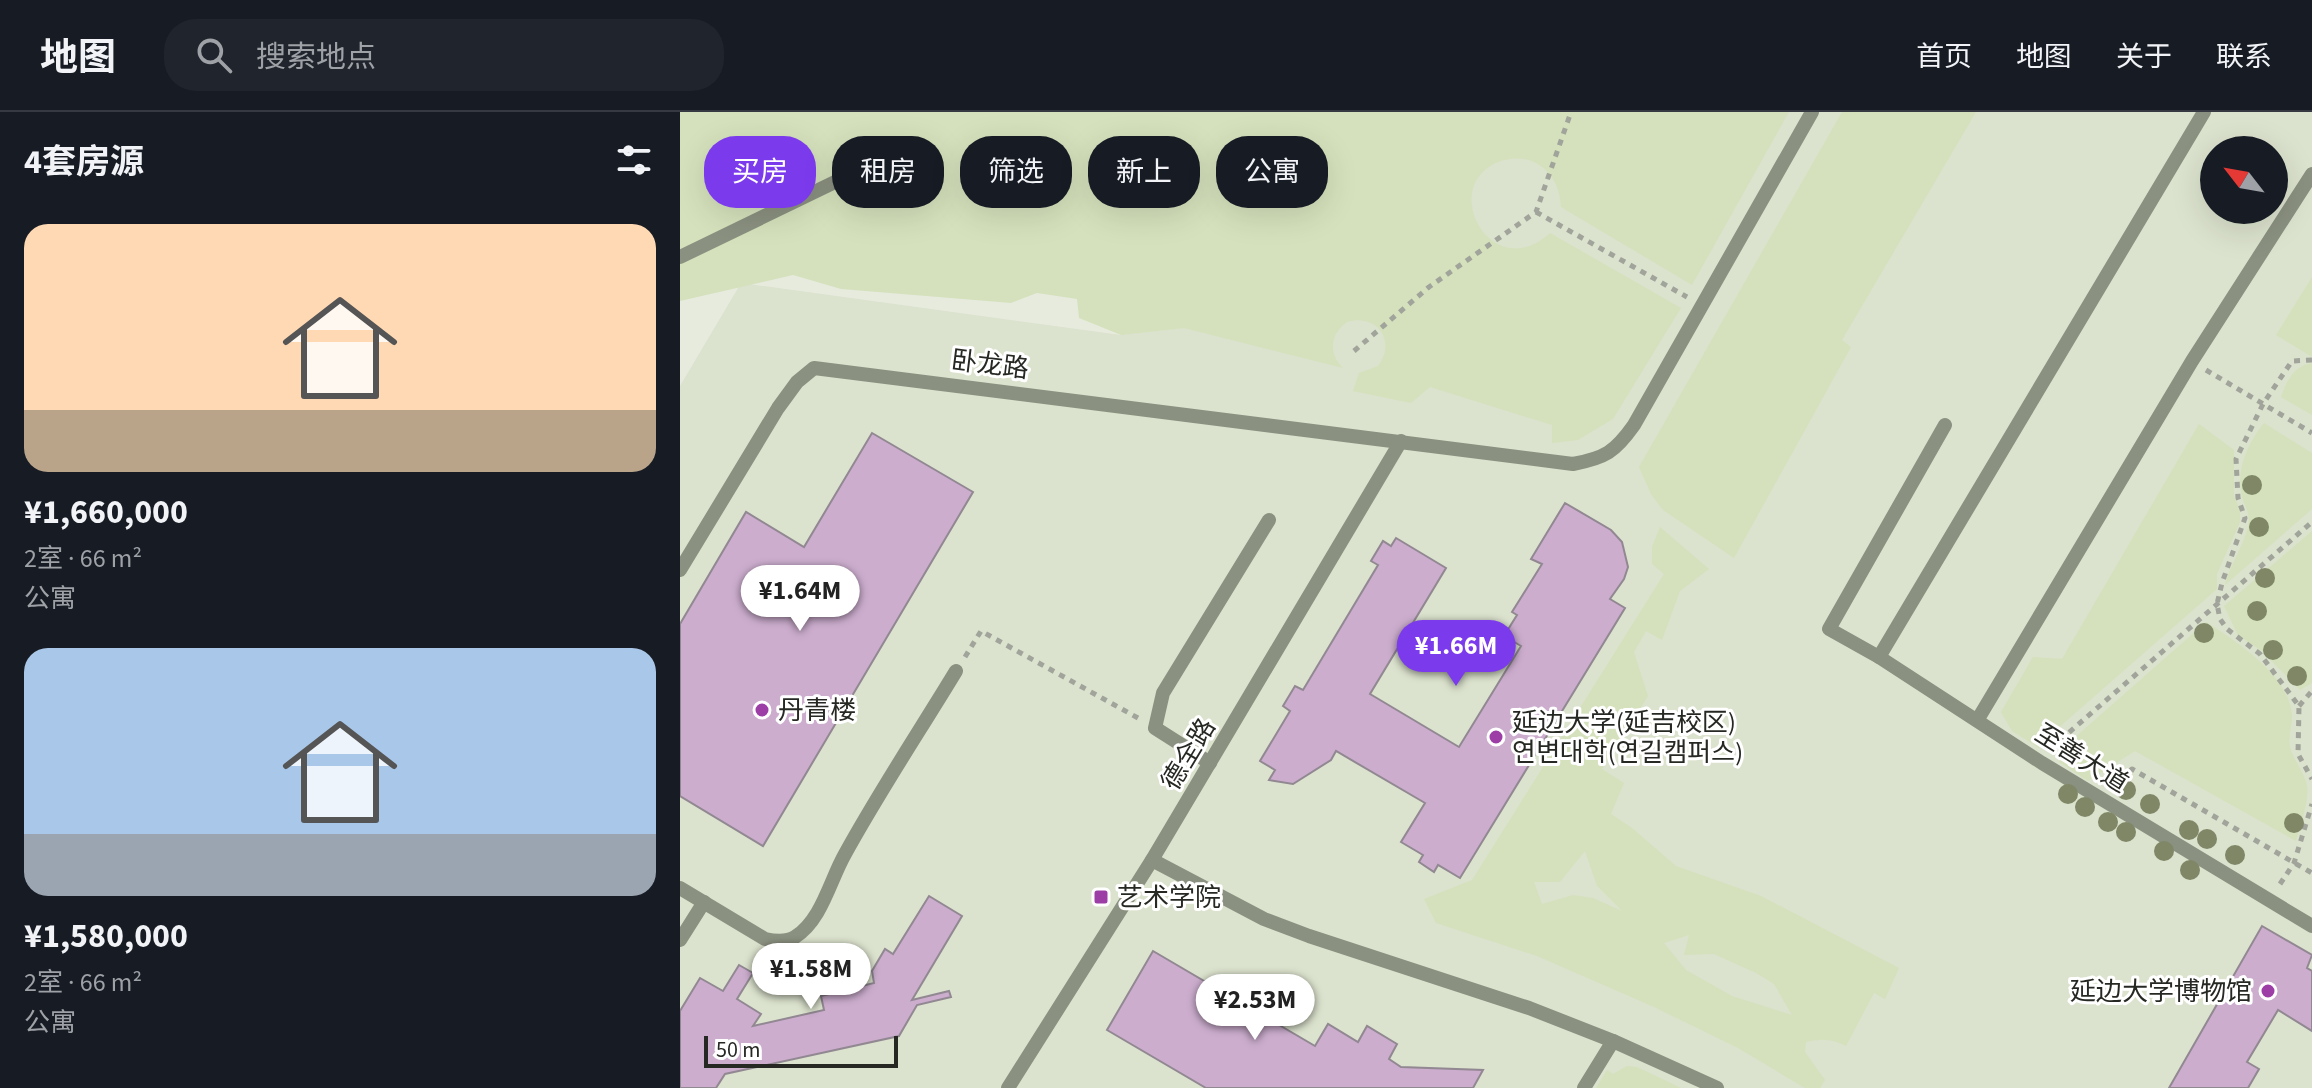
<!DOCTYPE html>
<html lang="zh">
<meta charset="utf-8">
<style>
body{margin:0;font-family:"Source Sans 3","Noto Sans SC","Noto Sans KR",sans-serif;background:#20242c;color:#f1f3f6;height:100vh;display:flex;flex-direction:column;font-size:30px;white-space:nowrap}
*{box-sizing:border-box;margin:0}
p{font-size:26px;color:#9ea1a6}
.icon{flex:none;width:44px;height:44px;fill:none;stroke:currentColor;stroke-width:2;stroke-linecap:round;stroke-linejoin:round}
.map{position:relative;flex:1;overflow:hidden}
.details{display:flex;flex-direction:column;background:#171b24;width:680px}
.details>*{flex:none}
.top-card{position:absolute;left:24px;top:24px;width:760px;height:72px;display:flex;gap:16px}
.needle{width:52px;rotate:301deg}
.buttons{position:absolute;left:1520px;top:24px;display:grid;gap:16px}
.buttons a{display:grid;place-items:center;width:88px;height:88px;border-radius:50%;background:#171b24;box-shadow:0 8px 32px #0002;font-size:40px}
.scale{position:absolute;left:24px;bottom:20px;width:194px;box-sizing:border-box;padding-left:8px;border:4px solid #262823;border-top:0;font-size:22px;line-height:28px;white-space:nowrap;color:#262823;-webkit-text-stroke:6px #fff;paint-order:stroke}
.price{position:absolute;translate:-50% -68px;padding:0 18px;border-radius:28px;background:#fff;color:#222;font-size:26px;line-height:52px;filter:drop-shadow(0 2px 4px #0008)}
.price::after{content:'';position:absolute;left:50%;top:48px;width:24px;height:18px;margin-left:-12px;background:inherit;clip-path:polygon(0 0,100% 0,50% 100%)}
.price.selected{background:#7c3aed;color:#fff}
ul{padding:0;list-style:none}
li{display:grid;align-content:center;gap:16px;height:424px;padding:0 24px}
li span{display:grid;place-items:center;height:248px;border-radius:24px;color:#555}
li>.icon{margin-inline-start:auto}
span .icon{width:144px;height:144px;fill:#fffc;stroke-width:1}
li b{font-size:34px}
h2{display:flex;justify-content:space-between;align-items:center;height:96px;padding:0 24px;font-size:34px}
.tag{padding:0 28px;border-radius:32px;background:#171b24;box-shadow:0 8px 32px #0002;font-size:28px;line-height:72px}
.tag.selected{background:#7c3aed;color:#fff}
header{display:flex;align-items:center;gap:48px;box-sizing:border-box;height:112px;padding:0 40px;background:#171b24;border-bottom:2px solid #363941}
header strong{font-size:38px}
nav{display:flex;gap:44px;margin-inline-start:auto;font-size:28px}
.search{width:560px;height:72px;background:#20242c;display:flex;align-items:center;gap:20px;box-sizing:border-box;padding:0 28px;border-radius:32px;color:#9ea1a6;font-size:30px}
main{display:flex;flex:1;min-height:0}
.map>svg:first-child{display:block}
</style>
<header>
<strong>地图</strong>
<div class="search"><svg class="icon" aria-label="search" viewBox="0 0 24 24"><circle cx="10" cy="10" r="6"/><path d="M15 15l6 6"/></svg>搜索地点</div>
<nav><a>首页</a><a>地图</a><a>关于</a><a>联系</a></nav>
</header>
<main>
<section class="details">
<h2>4套房源<svg class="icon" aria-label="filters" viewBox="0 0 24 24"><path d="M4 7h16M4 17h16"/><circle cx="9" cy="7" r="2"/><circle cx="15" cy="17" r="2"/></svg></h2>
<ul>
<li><span style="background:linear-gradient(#ffd9b3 75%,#b9a48a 0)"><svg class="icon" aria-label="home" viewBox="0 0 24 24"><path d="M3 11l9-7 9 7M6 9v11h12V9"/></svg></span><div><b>¥1,660,000</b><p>2室 · 66 m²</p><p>公寓</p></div></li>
<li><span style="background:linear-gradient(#a9c7e8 75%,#9aa5b1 0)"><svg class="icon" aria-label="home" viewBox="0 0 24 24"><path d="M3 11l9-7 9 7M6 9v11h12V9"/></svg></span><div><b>¥1,580,000</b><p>2室 · 66 m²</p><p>公寓</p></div></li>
</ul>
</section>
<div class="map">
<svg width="1632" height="976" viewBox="0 0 1632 976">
<rect width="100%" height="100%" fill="#e7ebde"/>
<path fill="#dbe2cd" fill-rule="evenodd" d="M570,0H1632V976H0V274L61,171L441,223ZM1534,38H1594V98H1534Z"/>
<g fill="#d5e1bc" fill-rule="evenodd">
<path d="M0,0H1109L1012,173L881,95C880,75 872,59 854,50C843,45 829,46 818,50C757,76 813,174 870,121L1001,196L933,307L898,328L872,331V313L750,275L731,291L673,279L679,261L698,254C717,229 697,201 667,210C650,222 648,241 663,256L504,216L441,223L399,206L397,187L357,181L331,191L161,177L113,163L0,189Z"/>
<path d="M1162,0H1296L1162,228L1171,235L1054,446L983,398L971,382L959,355Z"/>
<path d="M1632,165V245L1596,223Z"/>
<path d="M1632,251V303L1601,285C1607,268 1613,255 1632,251Z"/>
<path d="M1584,311L1632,341V397L1545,473C1550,453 1563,435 1568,415C1571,397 1563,395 1561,379C1557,354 1569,330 1584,311Z"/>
<path d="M1519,312L1554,338V384L1560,398V410L1537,462V477L1368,625L1359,636L1332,619L1321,600L1353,545L1382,547Z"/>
<path d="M980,415L1029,457L1000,479L982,528L966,519L954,540L968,584L922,657L944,671L931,702L952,716L996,754L1081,784L1219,856L1205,887L1194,881L1166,934C1152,927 1142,926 1126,930L1125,940L1145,968L1140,976H1125L1058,936L974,895L857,844L756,811L744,787L792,768L984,462L972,452V435ZM905,739L917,774L942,799L913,786L893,783L862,792L854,770H880ZM1009,823L1004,843L1034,842L1076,861L1094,872L1112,903L1052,884L1006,858L984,831Z"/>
<path d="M1632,419V571L1620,578L1582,539L1558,523L1544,494Z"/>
<path d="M1526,510C1556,529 1610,564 1612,604C1612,614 1608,624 1610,635C1613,648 1625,661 1627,674C1629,691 1620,713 1616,729L1455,639L1408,669L1379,650L1392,628Z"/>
<path d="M947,954L957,955L1001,976H916L927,958L933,962Z"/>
</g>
<g fill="#ccadce" stroke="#918892" stroke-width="2">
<path d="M192,321L293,380L83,734L0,684V512L66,400L124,435Z"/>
<path d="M885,391L931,418L942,430L948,455L944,467L930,487L945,496L780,766L758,753L754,760L739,750L743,743L721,730L745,691L656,639L651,648L613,672L589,668L595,658L580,649L610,599L603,594L615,574L623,578L698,453L691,449L703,429L711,434L716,426L766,456L690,582L779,635L841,534L824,524L837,503L832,500L862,452L851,447Z"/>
<path d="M249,784L282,804L232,888L269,879L271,885L237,893L219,924L45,962L36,976H0V899L20,866L43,879L59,853L73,861L57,887L81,902L73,914L144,898L141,884L194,871L192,859L205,837L213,842Z"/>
<path d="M1582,814L1632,843L1627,856L1632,859V919L1598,898L1567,950L1579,957L1568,976H1489Z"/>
<path d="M473,839L635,934L648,912L678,930L687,914L717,932L709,947L721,955L803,958L793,976H526L427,918Z"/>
</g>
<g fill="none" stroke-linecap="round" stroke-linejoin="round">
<g stroke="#a0a49a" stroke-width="5" stroke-dasharray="6 6" stroke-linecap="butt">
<path d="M856,100L1007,185"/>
<path d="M674,239L749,175L856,100L891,0"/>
<path d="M1632,248L1612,249L1583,292L1556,347L1558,386L1565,406L1542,471L1537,492L1540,507L1547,517L1580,542L1619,594L1618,642L1632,667"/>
<path d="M1526,258L1632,321"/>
<path d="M285,545L301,519L458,606"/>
<path d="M1619,594L1632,579"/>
<path d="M1371,636L1632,410"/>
<path d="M1431,674L1452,657L1632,761"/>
<path d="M1600,772L1614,751L1632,692"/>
</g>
<g stroke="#8b9180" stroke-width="14">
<path d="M0,145L186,55"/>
<path d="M1265,313L1149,517L1199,545L1362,651L1632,814"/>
<path d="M0,458L98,296L117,270L134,256L893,352C925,346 935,340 954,313L1132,0"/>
<path d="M1199,545L1524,0"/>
<path d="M1298,607L1512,249L1632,62"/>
<path d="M530,651L475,616L483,581L589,408"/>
<path d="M472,748L584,807L629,824L849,896L933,929L1037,976"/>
<path d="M0,776L85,827C94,829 107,830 115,825C142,808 150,768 165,742C199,680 239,620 276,559"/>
<path d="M0,828L24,790"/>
<path d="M328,976L472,748L721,329"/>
<path d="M904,976L933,929"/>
</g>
</g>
<g fill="#7f8767">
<circle cx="1572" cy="373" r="10"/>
<circle cx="1579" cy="415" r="10"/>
<circle cx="1585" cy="466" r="10"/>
<circle cx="1577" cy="499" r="10"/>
<circle cx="1524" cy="521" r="10"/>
<circle cx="1593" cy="538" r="10"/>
<circle cx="1617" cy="564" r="10"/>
<circle cx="1446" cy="678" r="10"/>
<circle cx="1388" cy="682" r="10"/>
<circle cx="1470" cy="692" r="10"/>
<circle cx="1405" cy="695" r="10"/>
<circle cx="1428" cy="710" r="10"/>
<circle cx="1614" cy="711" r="10"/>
<circle cx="1509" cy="718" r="10"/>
<circle cx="1446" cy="720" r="10"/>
<circle cx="1527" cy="727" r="10"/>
<circle cx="1484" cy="739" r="10"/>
<circle cx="1555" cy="743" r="10"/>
<circle cx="1510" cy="758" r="10"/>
</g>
<g fill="#9d3ea6" stroke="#fff" stroke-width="3">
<circle cx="82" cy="598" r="8"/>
<circle cx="816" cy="625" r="8"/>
<rect x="413" y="777" width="16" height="16" rx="4"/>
<circle cx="1588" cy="879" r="8"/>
</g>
<g text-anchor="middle" stroke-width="6" stroke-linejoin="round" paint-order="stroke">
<g font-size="26" fill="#262823" stroke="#fff">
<text transform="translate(310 252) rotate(7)" y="9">卧龙路</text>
<text transform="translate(508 642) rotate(-59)" y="9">德全路</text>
<text transform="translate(1402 646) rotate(32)" y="9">至善大道</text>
</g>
<g font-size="26" fill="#262823" stroke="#fff" text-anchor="start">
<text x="98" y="607">丹青楼</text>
<text x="832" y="619">延边大学(延吉校区)<tspan x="832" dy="30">연변대학(연길캠퍼스)</tspan></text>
<text x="437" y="794">艺术学院</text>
<text x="1572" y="888" text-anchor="end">延边大学博物馆</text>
</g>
</g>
</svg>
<div class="buttons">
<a><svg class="needle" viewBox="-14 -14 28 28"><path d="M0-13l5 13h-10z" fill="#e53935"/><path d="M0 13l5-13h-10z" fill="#9ea1a6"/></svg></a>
</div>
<div class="scale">50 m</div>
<b class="price" style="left:120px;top:521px">¥1.64M</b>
<b class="price selected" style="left:776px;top:576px">¥1.66M</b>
<b class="price" style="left:131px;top:899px">¥1.58M</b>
<b class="price" style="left:575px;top:930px">¥2.53M</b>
<div class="top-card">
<a class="tag selected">买房</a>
<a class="tag">租房</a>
<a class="tag">筛选</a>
<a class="tag">新上</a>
<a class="tag">公寓</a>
</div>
</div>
</main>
